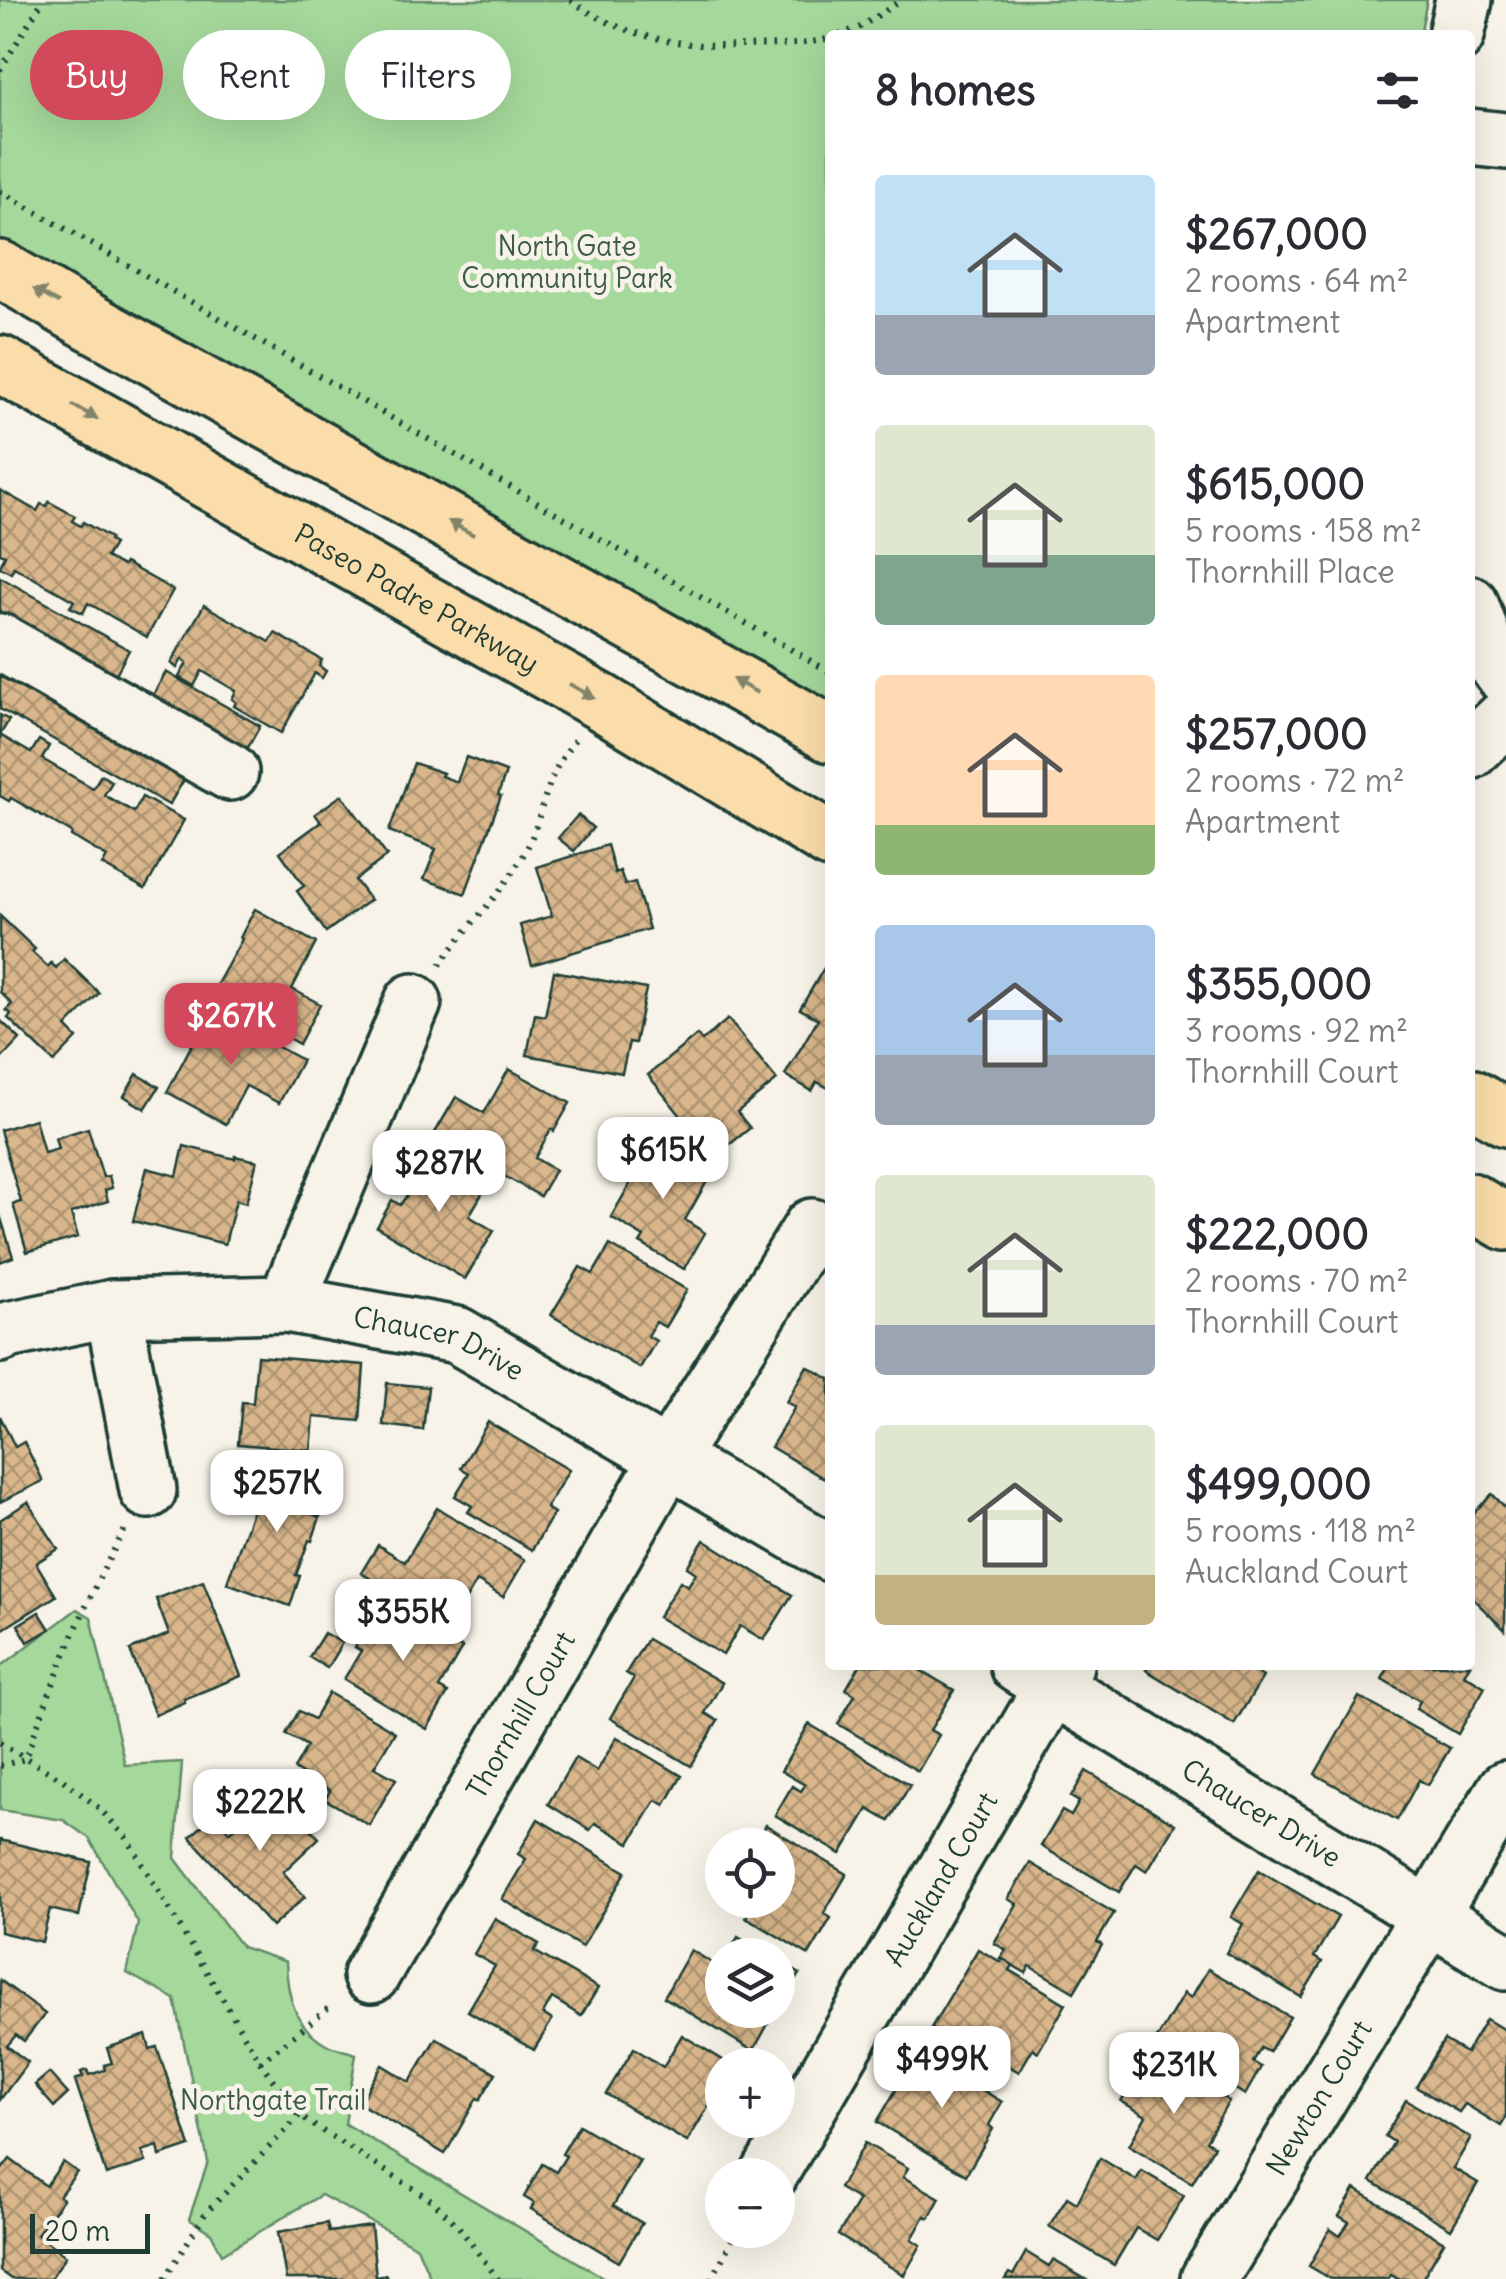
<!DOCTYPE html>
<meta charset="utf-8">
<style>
body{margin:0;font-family:Delius,sans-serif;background:#f2f2f3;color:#2b2b33;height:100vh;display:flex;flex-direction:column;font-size:38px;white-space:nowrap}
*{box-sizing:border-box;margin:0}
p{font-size:32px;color:#7c7c81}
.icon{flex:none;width:55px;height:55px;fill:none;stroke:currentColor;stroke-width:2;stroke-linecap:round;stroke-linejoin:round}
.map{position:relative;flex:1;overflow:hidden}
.drawer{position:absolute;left:825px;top:30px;width:650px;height:1640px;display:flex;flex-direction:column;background:#fff;border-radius:10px;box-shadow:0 10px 40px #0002}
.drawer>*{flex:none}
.guide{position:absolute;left:30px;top:30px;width:645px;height:90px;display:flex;gap:20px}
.tools{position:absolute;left:705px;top:1828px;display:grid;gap:20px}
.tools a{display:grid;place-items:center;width:90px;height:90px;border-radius:50%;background:#fff;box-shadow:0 10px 40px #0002;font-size:50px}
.scale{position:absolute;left:30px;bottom:25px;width:120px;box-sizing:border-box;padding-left:10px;border:5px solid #1f3d34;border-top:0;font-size:28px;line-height:35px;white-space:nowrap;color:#1f3d34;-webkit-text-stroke:8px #f7f3e8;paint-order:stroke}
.price{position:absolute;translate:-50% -85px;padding:0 22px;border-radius:20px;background:#fff;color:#222;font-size:32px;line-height:65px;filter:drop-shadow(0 2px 5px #0008)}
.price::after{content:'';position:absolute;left:50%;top:60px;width:30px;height:22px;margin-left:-15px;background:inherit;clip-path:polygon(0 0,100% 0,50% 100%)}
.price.active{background:#d1495b;color:#fff}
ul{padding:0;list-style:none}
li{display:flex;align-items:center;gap:30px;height:250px;padding:0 50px}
li span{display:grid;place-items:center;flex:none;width:280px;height:200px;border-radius:10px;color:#555}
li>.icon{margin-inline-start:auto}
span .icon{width:120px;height:120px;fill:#fffc;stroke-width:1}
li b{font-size:42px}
h2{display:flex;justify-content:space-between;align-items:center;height:120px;padding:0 50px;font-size:42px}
.pill{padding:0 35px;border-radius:45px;background:#fff;box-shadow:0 10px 40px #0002;font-size:35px;line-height:90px}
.pill.active{background:#d1495b;color:#fff}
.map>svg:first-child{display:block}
</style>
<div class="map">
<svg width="1506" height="2279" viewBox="0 0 1506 2279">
<defs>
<pattern id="building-cross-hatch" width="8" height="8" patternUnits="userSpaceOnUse" patternTransform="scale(2.5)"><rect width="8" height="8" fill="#d9b68b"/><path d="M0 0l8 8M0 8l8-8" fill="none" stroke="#af9572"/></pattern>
</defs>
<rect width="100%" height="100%" fill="#f7f3e8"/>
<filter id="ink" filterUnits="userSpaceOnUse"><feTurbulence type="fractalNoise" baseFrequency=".01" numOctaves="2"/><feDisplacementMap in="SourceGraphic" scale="20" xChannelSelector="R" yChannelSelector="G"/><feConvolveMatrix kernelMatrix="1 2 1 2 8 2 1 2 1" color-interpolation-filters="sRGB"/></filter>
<g filter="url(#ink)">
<g fill="#a5d89b" stroke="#628a68" stroke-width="2.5">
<path d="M0,0H1427L1420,35H830V716L0,239Z"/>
<path d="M77,1609L91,1617L125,1765L182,1762L175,1858L242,1947L286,1962C287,1995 294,2026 326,2044C335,2049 347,2051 356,2054L345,2124L606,2279H431L417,2247L321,2195L222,2254L211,2233L189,2219L208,2162L175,1999L127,1973L138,1923L89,1838L63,1820L0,1810V1667Z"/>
</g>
<g fill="url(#building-cross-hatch)" stroke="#1f3d34" stroke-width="2.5">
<path d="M0,490L37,511L41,504L47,506L49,502L75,516L72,521L81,526L83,522L110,538L109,541L114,544L106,557L123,566L125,563L173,590L147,637L88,603L83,613L70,607L74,601L14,567L11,573L0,567L5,555L0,553Z"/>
<path d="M0,577L129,650L111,683L0,620Z"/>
<path d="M204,605L270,642L275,633L322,660L319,666L326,671L322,678L315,673L281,733L234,706L236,702L232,699L236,691L202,671L194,686L179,677L187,663L182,659L177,668L171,663Z"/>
<path d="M0,672L188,773L169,805L0,709Z"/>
<path d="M166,672L260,726L242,758L148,704Z"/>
<path d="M0,715L9,720L0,735L31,753L39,740L49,746L42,759L93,788L101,775L112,782L104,795L134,812L142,797L184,820L145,889L102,865L107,857L71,836L72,833L11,798L9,801L0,796Z"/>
<path d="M466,757L506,772L498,795L501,796L465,894L424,879L436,849L389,831L414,763L443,773L441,776L457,782Z"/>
<path d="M342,795L387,856L355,880L370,900L326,932L297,891L304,886L280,852L321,822L315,814Z"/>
<path d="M578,815L593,828L574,851L558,838Z"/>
<path d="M607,845L615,873L620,871L625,885L635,882L649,929L532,965L520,925L552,916L537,867Z"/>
<path d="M255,909L316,943L292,989L320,1004L299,1044L211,995L242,939L240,938Z"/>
<path d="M0,916L35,949L32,952L48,967L51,963L56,968L64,959L99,993L66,1027L77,1038L54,1062L8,1018L11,1014L6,1010L12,1004L0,992Z"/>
<path d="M824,968L830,971V1089L817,1082L812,1091L785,1075L818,1019L800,1009Z"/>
<path d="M554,971L646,989L635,1043L629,1042L622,1073L527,1055L535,1014L545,1016Z"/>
<path d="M210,1010L302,1060L279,1103L246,1086L226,1124L167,1092Z"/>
<path d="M728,1019L777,1080L737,1112L750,1128L714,1157L648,1075L697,1035L702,1041Z"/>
<path d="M0,1020L20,1039L0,1060Z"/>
<path d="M509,1069L570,1103L554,1131L551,1129L535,1158L555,1170L540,1196L433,1136L456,1097L484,1113Z"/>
<path d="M137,1074L159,1087L145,1109L124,1096Z"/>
<path d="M35,1119L44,1153L58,1149L55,1138L88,1128L103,1177L109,1176L112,1188L105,1190L108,1201L71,1213L78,1237L27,1252L13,1204L21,1202L0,1130Z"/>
<path d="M644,1137L710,1176L685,1220L705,1233L684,1269L640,1243L644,1237L611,1217L637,1172L627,1166Z"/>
<path d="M184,1146L235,1159V1156L257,1161L246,1203L236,1200L225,1244L133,1221L147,1168L177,1176Z"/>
<path d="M422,1148L486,1187L469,1216L494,1231L465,1279L377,1227L392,1200L400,1205L410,1191L401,1185Z"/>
<path d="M0,1215L13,1257L0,1262Z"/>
<path d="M610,1245L687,1290L665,1327L656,1322L648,1336L656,1341L640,1368L551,1315L580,1267L593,1274Z"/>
<path d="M257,1356L364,1365L360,1421L314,1417L311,1450L238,1444L242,1402L253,1403Z"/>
<path d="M807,1366L830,1379V1482L771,1447L795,1407L786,1402Z"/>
<path d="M387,1383L428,1387L423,1430L383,1425Z"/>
<path d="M0,1416L15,1447L24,1442L43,1481L0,1502Z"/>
<path d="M488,1422L569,1470L546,1508L554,1513L532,1550L468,1512L472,1506L455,1496L469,1473L461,1468Z"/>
<path d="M270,1460L319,1477L307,1512L320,1517L312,1541L309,1540L296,1575L300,1576L290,1606L227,1583Z"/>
<path d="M1492,1494L1506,1508L1505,1630L1470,1596V1517Z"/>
<path d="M28,1502L58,1549L36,1563L56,1596L0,1631V1520Z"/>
<path d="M437,1508L525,1560L503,1597L477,1581L450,1626L361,1573L378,1545L405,1562Z"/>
<path d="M704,1540L792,1595L764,1640L740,1626L723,1655L658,1617L680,1581L688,1586L696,1573L687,1567Z"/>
<path d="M203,1581L241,1676L184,1699L185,1702L155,1715L130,1650L169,1634L156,1599Z"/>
<path d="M382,1600L462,1648L439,1688L448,1693L427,1729L344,1679L361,1651L355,1647Z"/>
<path d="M39,1612L50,1629L28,1642L18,1625Z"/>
<path d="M324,1633L342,1643L327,1668L309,1657Z"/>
<path d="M647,1639L722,1683L705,1713L718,1721L691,1766L610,1718L634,1678L626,1673Z"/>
<path d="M860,1665H911L954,1690L930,1730L939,1735L918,1771L838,1724L855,1695L846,1689Z"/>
<path d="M1149,1665H1244L1263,1677L1234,1724L1146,1670Z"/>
<path d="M1390,1665H1470L1464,1674L1485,1687L1458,1734L1416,1709L1420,1701L1382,1679Z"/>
<path d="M329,1693L395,1732L374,1767L396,1779L369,1825L325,1799L330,1791L294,1769L307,1746L286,1734L299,1711L314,1719Z"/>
<path d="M1359,1697L1450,1748L1428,1785L1419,1780L1397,1820L1315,1774Z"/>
<path d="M809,1724L910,1785L889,1821L868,1809L841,1854L775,1815L792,1786L801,1791L805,1785L781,1771Z"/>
<path d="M617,1737L682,1776L665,1805L656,1800L630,1843L595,1823L590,1830L548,1804L575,1758L597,1771Z"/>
<path d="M1086,1771L1175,1824L1147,1871L1136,1864L1119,1892L1041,1846L1062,1811L1071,1816L1079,1802L1071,1797Z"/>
<path d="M273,1787L319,1838L283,1872L305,1897L272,1927L190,1837L214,1815L230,1832L252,1812L249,1809Z"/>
<path d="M538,1819L626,1872L582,1947L502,1899L526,1859L518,1854Z"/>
<path d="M766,1825L847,1874L824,1913L831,1918L809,1955L746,1917L756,1900H778V1845H754Z"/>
<path d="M0,1840L91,1862L79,1916L50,1909L42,1942L0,1932Z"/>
<path d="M1030,1863L1114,1913L1097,1942L1102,1945L1074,1992L1030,1966L1026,1973L1000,1958L1006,1950L994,1943L1017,1904L1008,1899Z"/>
<path d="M1259,1870L1338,1917L1314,1957L1322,1962L1301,1997L1226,1953L1243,1924L1231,1917Z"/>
<path d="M495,1918L539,1944L534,1951L598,1988L581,2016L552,1998L543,2014L552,2020L534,2050L468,2011L495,1966L474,1954Z"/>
<path d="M738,1937L768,1955H728Z"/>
<path d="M978,1949L1001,1962L1003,1959L1013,1965L1010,1970L1066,2004L1038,2052L1033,2048L1019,2072L999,2060L996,2065L977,2054L973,2060L949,2046L952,2040L931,2028Z"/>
<path d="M691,1950L720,1968L722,1963V2010H766L760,2020L768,2024L753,2051L664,1997Z"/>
<path d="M778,1961L800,1974L778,2010Z"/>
<path d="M1208,1969L1290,2017L1269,2052L1261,2048L1253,2062L1261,2067L1245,2095L1226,2083L1224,2087L1213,2080L1216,2076L1156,2040L1184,1993L1191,1998Z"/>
<path d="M0,1980L45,2014L24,2041L16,2035L7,2046L28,2062L0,2100Z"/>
<path d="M1486,2019L1506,2031V2118L1501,2126L1465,2104L1459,2112L1416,2087L1444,2040L1466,2053Z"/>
<path d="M146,2035L150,2049L157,2047L190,2146L160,2156L158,2146L142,2151L146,2162L106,2175L75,2080L83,2077L81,2072L87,2070L89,2075L105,2070L104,2065L112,2063L107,2048Z"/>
<path d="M682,2035L731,2065H722V2101L719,2107L711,2102L687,2142L606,2094L634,2048L663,2067Z"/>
<path d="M436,2038L496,2073L480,2100L477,2098L445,2154L359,2103L382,2065L410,2082Z"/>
<path d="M922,2046L985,2083L981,2089L1002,2102L989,2125L993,2129L966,2175L877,2122Z"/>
<path d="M1150,2053L1229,2101L1206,2141L1214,2146L1192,2183L1129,2145L1146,2116L1121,2101Z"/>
<path d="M49,2073L68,2094L54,2107L35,2085Z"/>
<path d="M1406,2100L1471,2138L1453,2168L1478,2183L1451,2229L1371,2181L1394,2142L1385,2136Z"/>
<path d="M579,2125L640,2161L613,2206L642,2223L619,2262L531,2209L534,2203L524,2197L542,2164L556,2172L566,2156L562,2154Z"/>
<path d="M865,2143L908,2168L903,2177L940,2198L929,2218L925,2216L912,2239L921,2245L904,2275L838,2235L859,2200L839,2188Z"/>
<path d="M1100,2158L1136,2180L1142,2171L1184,2196L1157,2240L1136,2228L1114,2265L1049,2226L1067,2197L1077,2203Z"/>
<path d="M10,2159L46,2186L63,2162L77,2172L59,2196L63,2199L37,2234L66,2256L50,2279H11L0,2271V2172Z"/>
<path d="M1355,2189L1444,2242L1422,2279H1398L1391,2275L1388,2279H1331L1309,2266L1330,2229L1340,2236L1349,2222L1339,2216Z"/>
<path d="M327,2223L329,2232L371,2226L376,2277L386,2275L387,2279H286L278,2232Z"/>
<path d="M1026,2252L1049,2266L1053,2260L1085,2279H1005L1009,2273L1013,2275Z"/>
</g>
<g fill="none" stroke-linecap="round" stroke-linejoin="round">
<g stroke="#1f3d34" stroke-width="62">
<g id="minor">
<path d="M1456,35L1464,0"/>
<path d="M1470,137L1506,141"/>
<path d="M1470,604L1489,656L1506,677"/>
<path d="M0,642L230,772"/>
<path d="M1470,751L1506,717"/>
<path d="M286,1304L413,1002"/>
<path d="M113,1308L148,1490"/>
<path id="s1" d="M0,1334L8,1330L113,1308L286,1304L457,1335L830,1553"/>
<path id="s2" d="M1018,1665L1506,1962"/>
<path id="s3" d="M371,1975L669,1457L812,1227"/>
<path id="s4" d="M769,2175L1065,1665"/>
<path id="s5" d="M1209,2279L1506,1789"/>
</g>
</g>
<g stroke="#1f3d34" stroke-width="62">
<g id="major">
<path d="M0,269L92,323L830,734"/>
<path id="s6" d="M0,364L601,702L830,840"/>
<path d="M1470,1097L1506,1118"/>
<path d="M1470,1201L1506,1222"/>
</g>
</g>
<g stroke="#1f3d34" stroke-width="6" stroke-dasharray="2.5 8" stroke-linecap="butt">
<path d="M571,0C619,37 685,48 744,46C774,45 801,46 830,38"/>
<path d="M839,35L860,27L902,0"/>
<path d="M0,70L43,0"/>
<path d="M0,191L830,672"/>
<path d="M440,965C467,926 502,894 525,852C536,832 541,807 549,786C555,768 565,753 576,738"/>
<path d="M0,1743L63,1780L99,1808L127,1838L260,2062L299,2116L433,2201L458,2226L498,2279"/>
<path d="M0,1766L25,1759C54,1680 84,1601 126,1528"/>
<path d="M260,2062L334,2004"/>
<path d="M165,2279L205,2214L299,2116"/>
<path d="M712,2279L737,2230"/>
</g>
<use href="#minor" stroke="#f7f3e8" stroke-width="55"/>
<use href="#major" stroke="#fbddab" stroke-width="55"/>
</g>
<defs><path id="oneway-solid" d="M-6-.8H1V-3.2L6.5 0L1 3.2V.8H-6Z" transform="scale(2.5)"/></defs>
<g fill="#82856a">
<use href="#oneway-solid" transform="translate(46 296) rotate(-150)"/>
<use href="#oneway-solid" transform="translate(85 412) rotate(29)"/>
<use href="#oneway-solid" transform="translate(461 528) rotate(-151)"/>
<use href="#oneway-solid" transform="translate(745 686) rotate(-151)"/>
<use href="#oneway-solid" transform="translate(582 691) rotate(29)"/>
</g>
</g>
<g text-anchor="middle" stroke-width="9" stroke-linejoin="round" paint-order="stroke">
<g font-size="28" fill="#3a5c49" stroke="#f7f3e8">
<text x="567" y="256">North Gate<tspan x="567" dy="32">Community Park</tspan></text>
<text x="273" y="2110">Northgate Trail</text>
</g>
<g font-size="28" fill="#1f3d34" stroke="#f7f3e8">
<text dy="10" stroke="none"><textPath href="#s6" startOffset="478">Paseo Padre Parkway</textPath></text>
<text dy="10" stroke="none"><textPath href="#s1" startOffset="448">Chaucer Drive</textPath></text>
<text dy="10" stroke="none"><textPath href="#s3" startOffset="300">Thornhill Court</textPath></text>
<text dy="10" stroke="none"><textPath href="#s2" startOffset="285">Chaucer Drive</textPath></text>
<text dy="10" stroke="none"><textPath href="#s4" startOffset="342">Auckland Court</textPath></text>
<text dy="10" stroke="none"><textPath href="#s5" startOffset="212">Newton Court</textPath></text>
</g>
</g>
</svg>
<div class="tools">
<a><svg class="icon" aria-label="locate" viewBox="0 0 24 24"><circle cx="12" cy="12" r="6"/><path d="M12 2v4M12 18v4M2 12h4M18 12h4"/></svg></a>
<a><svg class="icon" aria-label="layers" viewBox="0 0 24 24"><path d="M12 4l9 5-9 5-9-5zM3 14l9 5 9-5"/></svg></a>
<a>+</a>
<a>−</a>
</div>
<div class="scale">20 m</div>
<b class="price active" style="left:231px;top:1068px">$267K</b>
<b class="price" style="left:663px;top:1202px">$615K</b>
<b class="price" style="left:439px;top:1215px">$287K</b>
<b class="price" style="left:277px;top:1535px">$257K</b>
<b class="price" style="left:403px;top:1664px">$355K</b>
<b class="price" style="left:260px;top:1854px">$222K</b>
<b class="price" style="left:942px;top:2111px">$499K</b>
<b class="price" style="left:1174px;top:2117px">$231K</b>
<div class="guide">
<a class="pill active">Buy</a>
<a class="pill">Rent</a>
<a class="pill">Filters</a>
</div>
<section class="drawer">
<h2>8 homes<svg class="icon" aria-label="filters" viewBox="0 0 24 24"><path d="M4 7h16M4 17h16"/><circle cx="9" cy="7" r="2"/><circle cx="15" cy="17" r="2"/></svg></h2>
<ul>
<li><span style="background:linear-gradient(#bfe0f5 70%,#9aa5b1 0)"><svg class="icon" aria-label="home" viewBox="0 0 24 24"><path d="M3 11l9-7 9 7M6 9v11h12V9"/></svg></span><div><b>$267,000</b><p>2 rooms · 64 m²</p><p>Apartment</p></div></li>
<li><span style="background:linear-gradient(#dfe7d0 65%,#7fa58c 0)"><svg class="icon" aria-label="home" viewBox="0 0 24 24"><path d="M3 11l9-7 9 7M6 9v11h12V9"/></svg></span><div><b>$615,000</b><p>5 rooms · 158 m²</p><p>Thornhill Place</p></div></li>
<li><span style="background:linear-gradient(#ffd9b3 75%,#8fb573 0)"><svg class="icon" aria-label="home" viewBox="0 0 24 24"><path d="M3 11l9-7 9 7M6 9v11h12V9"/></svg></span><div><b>$257,000</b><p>2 rooms · 72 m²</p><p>Apartment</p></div></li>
<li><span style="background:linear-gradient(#a9c7e8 65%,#9aa5b1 0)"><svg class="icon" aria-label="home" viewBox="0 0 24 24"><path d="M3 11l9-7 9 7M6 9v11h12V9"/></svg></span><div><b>$355,000</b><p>3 rooms · 92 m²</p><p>Thornhill Court</p></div></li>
<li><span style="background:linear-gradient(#dfe7d0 75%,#9aa5b1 0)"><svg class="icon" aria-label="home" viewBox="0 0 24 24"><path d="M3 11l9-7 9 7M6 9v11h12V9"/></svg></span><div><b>$222,000</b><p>2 rooms · 70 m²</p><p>Thornhill Court</p></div></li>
<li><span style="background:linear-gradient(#dfe7d0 75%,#c2b280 0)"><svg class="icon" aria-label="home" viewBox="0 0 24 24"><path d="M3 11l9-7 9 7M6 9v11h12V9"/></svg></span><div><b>$499,000</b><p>5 rooms · 118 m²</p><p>Auckland Court</p></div></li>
</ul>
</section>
</div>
